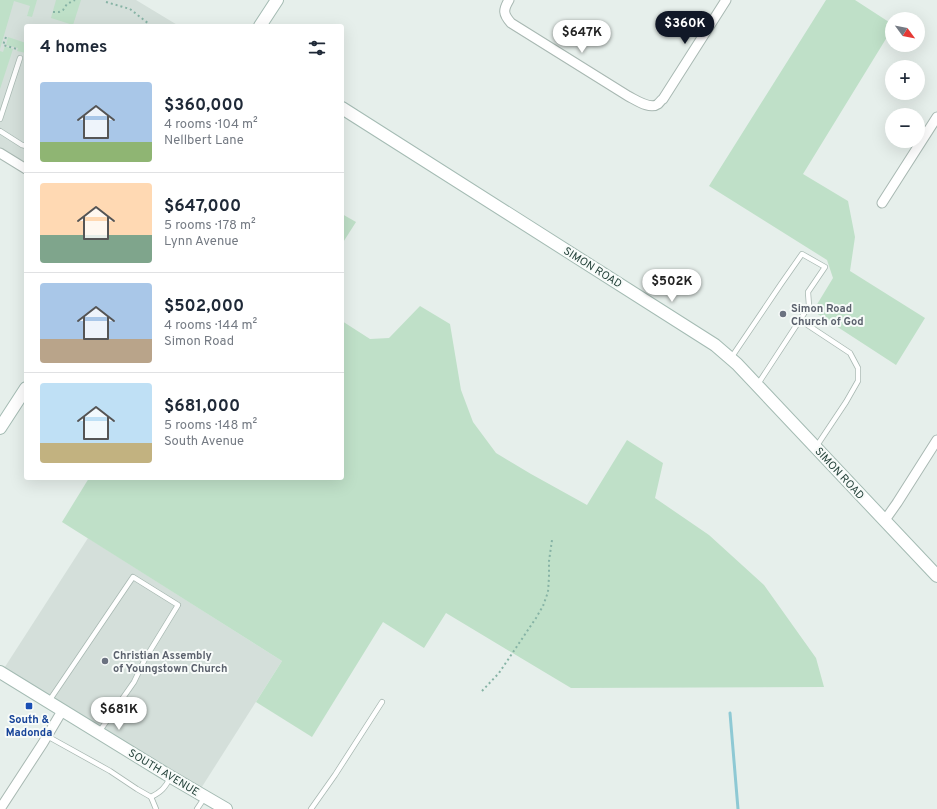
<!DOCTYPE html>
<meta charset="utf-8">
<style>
body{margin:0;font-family:Overpass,sans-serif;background:#f2f2f3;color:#1f2937;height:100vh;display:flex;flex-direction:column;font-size:15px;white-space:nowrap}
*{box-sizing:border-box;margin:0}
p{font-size:13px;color:#747a83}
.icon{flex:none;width:22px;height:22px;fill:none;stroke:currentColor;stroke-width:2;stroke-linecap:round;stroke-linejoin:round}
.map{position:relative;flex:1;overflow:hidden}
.side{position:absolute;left:24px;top:24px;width:320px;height:456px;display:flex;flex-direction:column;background:#fff;border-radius:4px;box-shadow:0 4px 16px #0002}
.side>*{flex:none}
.needle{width:26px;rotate:122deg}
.tools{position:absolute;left:885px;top:12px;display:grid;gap:8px}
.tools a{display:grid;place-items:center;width:40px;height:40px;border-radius:50%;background:#fff;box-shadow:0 4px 16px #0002;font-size:20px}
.price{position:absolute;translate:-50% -34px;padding:0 9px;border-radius:14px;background:#fff;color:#222;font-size:13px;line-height:26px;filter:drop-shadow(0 1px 2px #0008)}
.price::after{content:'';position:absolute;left:50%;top:24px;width:12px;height:9px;margin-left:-6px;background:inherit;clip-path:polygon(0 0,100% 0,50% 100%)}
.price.selected{background:#111827;color:#fff}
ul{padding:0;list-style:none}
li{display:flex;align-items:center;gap:12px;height:100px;padding:0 16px}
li+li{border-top:1px solid #e0e1e3}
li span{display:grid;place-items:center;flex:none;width:112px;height:80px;border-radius:4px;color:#555}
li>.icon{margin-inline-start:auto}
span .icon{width:48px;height:48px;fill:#fffc;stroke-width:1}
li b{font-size:17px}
h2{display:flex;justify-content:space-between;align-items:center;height:48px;padding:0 16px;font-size:17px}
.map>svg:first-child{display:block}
</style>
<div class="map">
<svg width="937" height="809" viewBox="0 0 937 809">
<rect width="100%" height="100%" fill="#e6efeb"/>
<g fill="#d4dfda">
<path d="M0,0H136L179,26H26V169L0,153Z"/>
<path d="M88,538L282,661L198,793L1,673Z"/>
</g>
<g fill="#bfe0c8">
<path d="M0,0H37L32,17L27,16L30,6L14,1L0,49Z"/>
<path d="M56,0H81L73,25L51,18Z"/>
<path d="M826,0H855L892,24V29L803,174L848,201L855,237L850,271L925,318L896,365L813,311L833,278L827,260L709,186Z"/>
<path d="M8,37L26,43V53L17,51L18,48L6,45Z"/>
<path d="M5,46L13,49L0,89V51L3,52Z"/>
<path d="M342,214L356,222L342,244Z"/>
<path d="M420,306L450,324L461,390L473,422L496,453L531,474L587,505L627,440L663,463L655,498L709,535L764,585L816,658L824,687L571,688L446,613L424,648L383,622L312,737L256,702L282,661L62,522L89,478H149L153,480L154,478H342V321L370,339L389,338Z"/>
</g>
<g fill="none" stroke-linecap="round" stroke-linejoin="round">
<path stroke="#8ec9d4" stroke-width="3" d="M730,713L738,809"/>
<g stroke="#a8b8b2" stroke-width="6">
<g id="lane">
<path d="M0,119L20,58"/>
<path d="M0,131L22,145L26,146"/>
<path d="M800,320L850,353L858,368V381L846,402L816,447"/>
<path d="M731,358L781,284L802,254L825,267L808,292L809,306L758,384"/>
<path d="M49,701L133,577L178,605L145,659L134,682L99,732"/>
<path d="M47,736L110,771L137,789L151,797C161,792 165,788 170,778"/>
<path d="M151,797L156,809"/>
<path d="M197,809L205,797"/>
<path d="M311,809L335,775L382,702"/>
</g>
</g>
<g stroke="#a8b8b2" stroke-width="11">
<g id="street">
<path d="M509,0C503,10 503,14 511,23L628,96C636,100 650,110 658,104C660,102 661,100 663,99L726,0"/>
<path d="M0,153L26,169"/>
<path d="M882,203L937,117"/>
<path d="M885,520L897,503L937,440"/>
<path d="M0,809L43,743L62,711"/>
</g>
</g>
<g stroke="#a4bbb3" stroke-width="14">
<g id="secondary">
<path d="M260,26L277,0"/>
<path d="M342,108L715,345L737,364L937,576"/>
<path d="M0,428L26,388"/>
<path d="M0,672L166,774L226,809"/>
</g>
</g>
<g stroke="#86b3a5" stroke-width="2" stroke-dasharray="2 3" stroke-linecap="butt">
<path d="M106,2L130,9L149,24"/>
<path d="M53,12H59L63,10L67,4L75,0"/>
<path d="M6,37L3,45L17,49"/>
<path d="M482,691L499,673L536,618L543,606L548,592L549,577V561L552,540"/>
</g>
<use href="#lane" stroke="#fff" stroke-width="4.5"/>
<use href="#street" stroke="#fff" stroke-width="9"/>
<use href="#secondary" stroke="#fff" stroke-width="12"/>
</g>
<g fill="#6b7280" stroke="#f7fbf9" stroke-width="1.5">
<circle cx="783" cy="314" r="4"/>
<circle cx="105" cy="661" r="4"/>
</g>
<rect fill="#1a4fb4" stroke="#f7fbf9" stroke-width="1.5" x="25" y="702" width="8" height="8" rx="2"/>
<g text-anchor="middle" stroke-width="4" stroke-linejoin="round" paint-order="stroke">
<g font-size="11" fill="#24423a" stroke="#f7fbf9">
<text transform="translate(593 267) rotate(32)" y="4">SIMON ROAD</text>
<text transform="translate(840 473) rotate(47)" y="4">SIMON ROAD</text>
<text transform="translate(164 772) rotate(31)" y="4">SOUTH AVENUE</text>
</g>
<g font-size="11" font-weight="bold" fill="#5b616d" stroke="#f7fbf9" text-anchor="start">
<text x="791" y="312">Simon Road<tspan x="791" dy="13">Church of God</tspan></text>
<text x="113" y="659">Christian Assembly<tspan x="113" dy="13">of Youngstown Church</tspan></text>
</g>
<g font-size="11" font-weight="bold" fill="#164399" stroke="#f7fbf9">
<text x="29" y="723">South &amp;<tspan x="29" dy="13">Madonda</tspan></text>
</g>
</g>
</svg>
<div class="tools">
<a><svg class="needle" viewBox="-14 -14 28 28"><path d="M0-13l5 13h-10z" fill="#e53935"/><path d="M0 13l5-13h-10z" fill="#747a83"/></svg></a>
<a>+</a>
<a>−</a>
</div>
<b class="price selected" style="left:685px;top:45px">$360K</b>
<b class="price" style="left:582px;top:54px">$647K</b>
<b class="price" style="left:672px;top:303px">$502K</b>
<b class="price" style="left:119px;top:731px">$681K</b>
<section class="side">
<h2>4 homes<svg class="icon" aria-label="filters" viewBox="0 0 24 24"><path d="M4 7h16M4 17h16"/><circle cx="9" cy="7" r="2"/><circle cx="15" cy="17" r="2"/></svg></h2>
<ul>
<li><span style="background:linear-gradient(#a9c7e8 75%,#8fb573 0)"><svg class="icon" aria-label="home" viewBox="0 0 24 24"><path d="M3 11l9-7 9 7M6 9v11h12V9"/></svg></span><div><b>$360,000</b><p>4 rooms · 104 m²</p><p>Nellbert Lane</p></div></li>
<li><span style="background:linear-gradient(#ffd9b3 65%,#7fa58c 0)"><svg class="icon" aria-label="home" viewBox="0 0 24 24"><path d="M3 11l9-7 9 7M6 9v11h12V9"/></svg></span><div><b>$647,000</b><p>5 rooms · 178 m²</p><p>Lynn Avenue</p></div></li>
<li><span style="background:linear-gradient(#a9c7e8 70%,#b9a48a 0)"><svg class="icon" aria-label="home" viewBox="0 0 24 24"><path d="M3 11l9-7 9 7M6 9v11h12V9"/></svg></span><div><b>$502,000</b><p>4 rooms · 144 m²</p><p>Simon Road</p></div></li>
<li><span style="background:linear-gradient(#bfe0f5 75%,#c2b280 0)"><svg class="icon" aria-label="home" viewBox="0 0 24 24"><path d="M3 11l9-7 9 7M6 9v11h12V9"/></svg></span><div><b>$681,000</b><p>5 rooms · 148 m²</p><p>South Avenue</p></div></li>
</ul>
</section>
</div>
